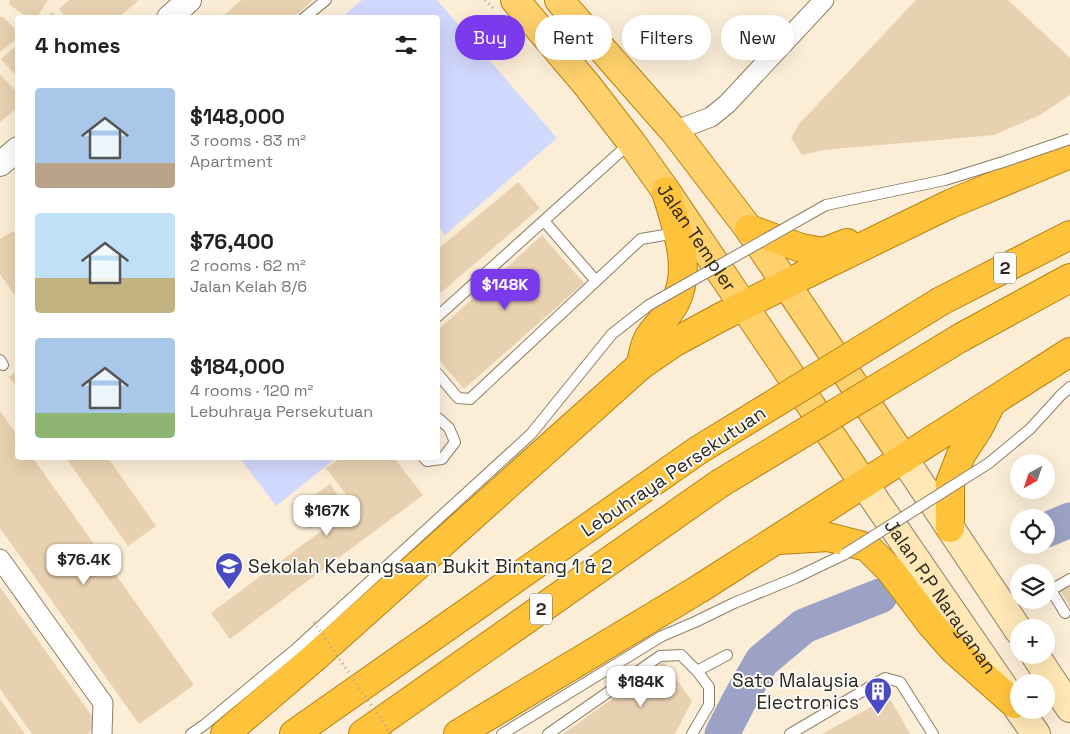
<!DOCTYPE html>
<meta charset="utf-8">
<style>
body{margin:0;font-family:"Space Grotesk",sans-serif;background:#f2f2f2;color:#222;height:100vh;display:flex;flex-direction:column;font-size:19px;white-space:nowrap}
*{box-sizing:border-box;margin:0}
p{font-size:16px;color:#767676}
.icon{flex:none;width:28px;height:28px;fill:none;stroke:currentColor;stroke-width:2;stroke-linecap:round;stroke-linejoin:round}
.map{position:relative;flex:1;overflow:hidden}
.side{position:absolute;left:15px;top:15px;width:425px;height:445px;display:flex;flex-direction:column;background:#fff;border-radius:5px;box-shadow:0 5px 20px #0002}
.side>*{flex:none}
.top-card{position:absolute;left:455px;top:15px;width:475px;height:45px;display:flex;gap:10px}
.needle{width:32px;rotate:220deg}
.buttons{position:absolute;left:1010px;top:454px;display:grid;gap:10px}
.buttons a{display:grid;place-items:center;width:45px;height:45px;border-radius:50%;background:#fff;box-shadow:0 5px 20px #0002;font-size:25px}
.price{position:absolute;translate:-50% -42px;padding:0 11px;border-radius:10px;background:#fff;color:#222;font-size:16px;line-height:32px;filter:drop-shadow(0 1px 2px #0008)}
.price::after{content:'';position:absolute;left:50%;top:30px;width:15px;height:11px;margin-left:-8px;background:inherit;clip-path:polygon(0 0,100% 0,50% 100%)}
.price.active{background:#7c3aed;color:#fff}
ul{padding:0;list-style:none}
li{display:flex;align-items:center;gap:15px;height:125px;padding:0 20px}
li span{display:grid;place-items:center;flex:none;width:140px;height:100px;border-radius:5px;color:#555}
li>.icon{margin-inline-start:auto}
span .icon{width:60px;height:60px;fill:#fffc;stroke-width:1}
li b{font-size:21px}
h2{display:flex;justify-content:space-between;align-items:center;height:60px;padding:0 20px;font-size:21px}
.chip{padding:0 18px;border-radius:22px;background:#fff;box-shadow:0 5px 20px #0002;font-size:18px;line-height:45px}
.chip.active{background:#7c3aed;color:#fff}
.map>svg:first-child{display:block}
</style>
<div class="map">
<svg width="1070" height="734" viewBox="0 0 1070 734">
<rect width="100%" height="100%" fill="#fcedd7"/>
<g fill="#d2d9fe">
<path d="M362,0H437L557,138L445,235L438,226V18L342,17Z"/>
<path d="M240,458H336L276,506Z"/>
</g>
<g fill="none" stroke-linecap="round" stroke-linejoin="round">
<g stroke="#9ba2c5" stroke-width="35">
<path d="M1046,530L1070,520"/>
<path d="M722,734L741,697L762,661L804,626L880,596"/>
</g>
</g>
<g fill="#e8d1b0">
<path d="M10,0H48L36,18H28L9,4Z"/>
<path d="M69,0H139L118,18H66L59,9Z"/>
<path d="M241,0H313L293,18H221Z"/>
<path d="M916,0H1008L1070,58V95L1040,115L994,135L824,150L802,155L791,138L799,124Z"/>
<path d="M52,12L58,18H46Z"/>
<path d="M0,17H3L18,32V38L0,52Z"/>
<path d="M18,44V78L1,59Z"/>
<path d="M0,74L18,94V107L0,122Z"/>
<path d="M518,182L540,208L438,295V249Z"/>
<path d="M13,231L18,238V300L0,274V239Z"/>
<path d="M542,235L584,283L464,389L438,359V330Z"/>
<path d="M18,370V389L9,377Z"/>
<path d="M0,411L18,436V458H33L194,685L139,724L0,528Z"/>
<path d="M66,458H108L156,526L128,546Z"/>
<path d="M341,458H394L423,495L230,639L211,613L355,506L326,468Z"/>
<path d="M330,484L345,505L311,529L296,508Z"/>
<path d="M1070,584V607L1060,590Z"/>
<path d="M0,587L99,726L88,734H32L0,689Z"/>
<path d="M664,662L692,701L675,734H563Z"/>
<path d="M889,697L910,734H822Z"/>
<path d="M0,699L25,734H0Z"/>
</g>
<g fill="none" stroke-linecap="round" stroke-linejoin="round">
<g stroke="#8e7e65" stroke-width="12">
<g id="service">
<path d="M304,18L326,0"/>
<path d="M596,281L641,239L676,233"/>
<path d="M438,316L630,143"/>
<path d="M0,360L3,365"/>
<path d="M438,374L458,398L470,399L596,281L544,221"/>
<path d="M424,458L427,461L442,459L455,442L449,428L438,418"/>
<path d="M989,463L1030,429L1061,395L1070,387"/>
<path d="M1065,613L1051,590L1070,579"/>
<path d="M697,671L727,655"/>
<path d="M191,734L204,725L297,648L531,434L612,334L649,305"/>
<path d="M502,734L662,636L695,622L734,603L795,578L845,554"/>
<path d="M548,734L660,656L681,655L697,671L709,687V705L692,734"/>
<path d="M790,734L885,678L900,682L933,734"/>
</g>
</g>
<g stroke="#8e7e65" stroke-width="21">
<g id="minor">
<path d="M674,131L711,117L727,104L824,0"/>
<path d="M0,559L103,703L102,734"/>
</g>
</g>
<g stroke="#8e7e65" stroke-width="26">
<g id="tertiary">
<path d="M169,18L189,0"/>
<path d="M0,164L18,149"/>
</g>
</g>
<g stroke="#8e7e65" stroke-width="30">
<g id="secondary">
<path d="M904,459L1019,631"/>
<path id="s1" d="M864,484L1004,688"/>
<path d="M1035,655L1070,708"/>
<path d="M1019,710L1036,734"/>
</g>
</g>
<g stroke="#b68211" stroke-width="30">
<g id="primary">
<path id="s2" d="M515,0L587,85L631,142L666,191L864,484"/>
<path d="M559,0L674,131L749,229L904,459"/>
</g>
</g>
<g stroke="#b68211" stroke-width="30">
<g id="trunk">
<path d="M749,229L801,248L823,252L847,243"/>
<path d="M941,301L1070,235"/>
<path d="M960,338L1070,278"/>
<path d="M640,366C643,357 644,344 649,337C657,325 668,316 675,303C693,267 676,227 666,191"/>
<path d="M950,528V483L961,455L978,429L991,404"/>
<path d="M779,540L828,537L867,547L891,571L931,624L954,650L1015,704"/>
<path d="M225,734L314,658L640,366L675,342L721,317L804,275L950,204L1070,154"/>
<path d="M294,734L697,451"/>
<path d="M363,734L719,484"/>
<path d="M458,734L699,589L1070,352"/>
</g>
</g>
<path stroke="#b4a896" stroke-width="3" stroke-dasharray="1 4" stroke-linecap="butt" d="M485,0L493,8"/>
<use href="#service" stroke="#fff" stroke-width="10"/>
<use href="#minor" stroke="#fff" stroke-width="19"/>
<use href="#tertiary" stroke="#fff" stroke-width="24"/>
<use href="#secondary" stroke="#ffe8b6" stroke-width="28"/>
<use href="#primary" stroke="#fed16c" stroke-width="28"/>
<use href="#trunk" stroke="#fec23b" stroke-width="28"/>
<g stroke="#8e7e65" stroke-width="12" stroke-linecap="butt">
<g id="service-bridge">
<path d="M649,305L826,205L945,180L1003,162L1070,139"/>
<path d="M845,554L989,463"/>
</g>
</g>
<g stroke="#b68211" stroke-width="30" stroke-linecap="butt">
<g id="trunk-bridge">
<path d="M697,451L941,301"/>
<path d="M719,484L960,338"/>
</g>
</g>
<path stroke="#b4a896" stroke-width="3" stroke-dasharray="1 4" stroke-linecap="butt" d="M314,622L391,734"/>
<use href="#service-bridge" stroke="#fff" stroke-width="10"/>
<use href="#trunk-bridge" stroke="#fec23b" stroke-width="28"/>
</g>
<defs>
<g id="school-pin" transform="scale(1.4375)"><path d="M0 17L-7.5 6A9.5 9.5 0 1 1 7.5 6Z" fill="#4a4bc1" stroke="#fdfdfd"/><path d="M0-5L7-2L0 1L-7-2ZM-4 1L0 2.5L4 1V4Q0 6-4 4Z" fill="#fff"/></g>
<g id="building-pin" transform="scale(1.4375)"><path d="M0 17L-7.5 6A9.5 9.5 0 1 1 7.5 6Z" fill="#4a4bc1" stroke="#fdfdfd"/><path d="M-4-6H4V6H1V3H-1V6H-4ZM-2.5-4.3h1.7v1.8h-1.7ZM.8-4.3h1.7v1.8H.8ZM-2.5-1h1.7V.8h-1.7ZM.8-1h1.7V.8H.8Z" fill="#fff"/></g>
</defs>
<g fill-rule="evenodd">
<use href="#school-pin" x="229" y="566"/>
<use href="#building-pin" x="878" y="691"/>
</g>
<g text-anchor="middle" stroke-width="4" stroke-linejoin="round" paint-order="stroke">
<g fill="#fdfdfd" stroke="#6d6860" stroke-width="1">
<rect x="994" y="252.5" width="22" height="31" rx="4"/>
<rect x="530" y="593.5" width="22" height="31" rx="4"/>
</g>
<g font-size="18" font-weight="bold" fill="#2f281d">
<text x="1005" y="274">2</text>
<text x="541" y="615">2</text>
</g>
<g font-size="19" fill="#2f281d" stroke="#fdfdfd">
<text dy="7" stroke="none"><textPath href="#s2" startOffset="299">Jalan Templer</textPath></text>
<text transform="translate(673 471) rotate(-34)" y="7">Lebuhraya Persekutuan</text>
<text dy="7" stroke="none"><textPath href="#s1" startOffset="136">Jalan P.P Narayanan</textPath></text>
</g>
<g font-size="19" fill="#2f281d" stroke="#fdfdfd" text-anchor="start">
<text x="248" y="573">Sekolah Kebangsaan Bukit Bintang 1 &amp; 2</text>
<text x="859" y="687" text-anchor="end">Sato Malaysia<tspan x="859" dy="22">Electronics</tspan></text>
</g>
</g>
</svg>
<div class="buttons">
<a><svg class="needle" viewBox="-14 -14 28 28"><path d="M0-13l5 13h-10z" fill="#e53935"/><path d="M0 13l5-13h-10z" fill="#767676"/></svg></a>
<a><svg class="icon" aria-label="locate" viewBox="0 0 24 24"><circle cx="12" cy="12" r="6"/><path d="M12 2v4M12 18v4M2 12h4M18 12h4"/></svg></a>
<a><svg class="icon" aria-label="layers" viewBox="0 0 24 24"><path d="M12 4l9 5-9 5-9-5zM3 14l9 5 9-5"/></svg></a>
<a>+</a>
<a>−</a>
</div>
<b class="price active" style="left:505px;top:311px">$148K</b>
<b class="price" style="left:327px;top:537px">$167K</b>
<b class="price" style="left:84px;top:586px">$76.4K</b>
<b class="price" style="left:641px;top:708px">$184K</b>
<div class="top-card">
<a class="chip active">Buy</a>
<a class="chip">Rent</a>
<a class="chip">Filters</a>
<a class="chip">New</a>
</div>
<section class="side">
<h2>4 homes<svg class="icon" aria-label="filters" viewBox="0 0 24 24"><path d="M4 7h16M4 17h16"/><circle cx="9" cy="7" r="2"/><circle cx="15" cy="17" r="2"/></svg></h2>
<ul>
<li><span style="background:linear-gradient(#a9c7e8 75%,#b9a48a 0)"><svg class="icon" aria-label="home" viewBox="0 0 24 24"><path d="M3 11l9-7 9 7M6 9v11h12V9"/></svg></span><div><b>$148,000</b><p>3 rooms · 83 m²</p><p>Apartment</p></div></li>
<li><span style="background:linear-gradient(#bfe0f5 65%,#c2b280 0)"><svg class="icon" aria-label="home" viewBox="0 0 24 24"><path d="M3 11l9-7 9 7M6 9v11h12V9"/></svg></span><div><b>$76,400</b><p>2 rooms · 62 m²</p><p>Jalan Kelah 8/6</p></div></li>
<li><span style="background:linear-gradient(#a9c7e8 75%,#8fb573 0)"><svg class="icon" aria-label="home" viewBox="0 0 24 24"><path d="M3 11l9-7 9 7M6 9v11h12V9"/></svg></span><div><b>$184,000</b><p>4 rooms · 120 m²</p><p>Lebuhraya Persekutuan</p></div></li>
</ul>
</section>
</div>
